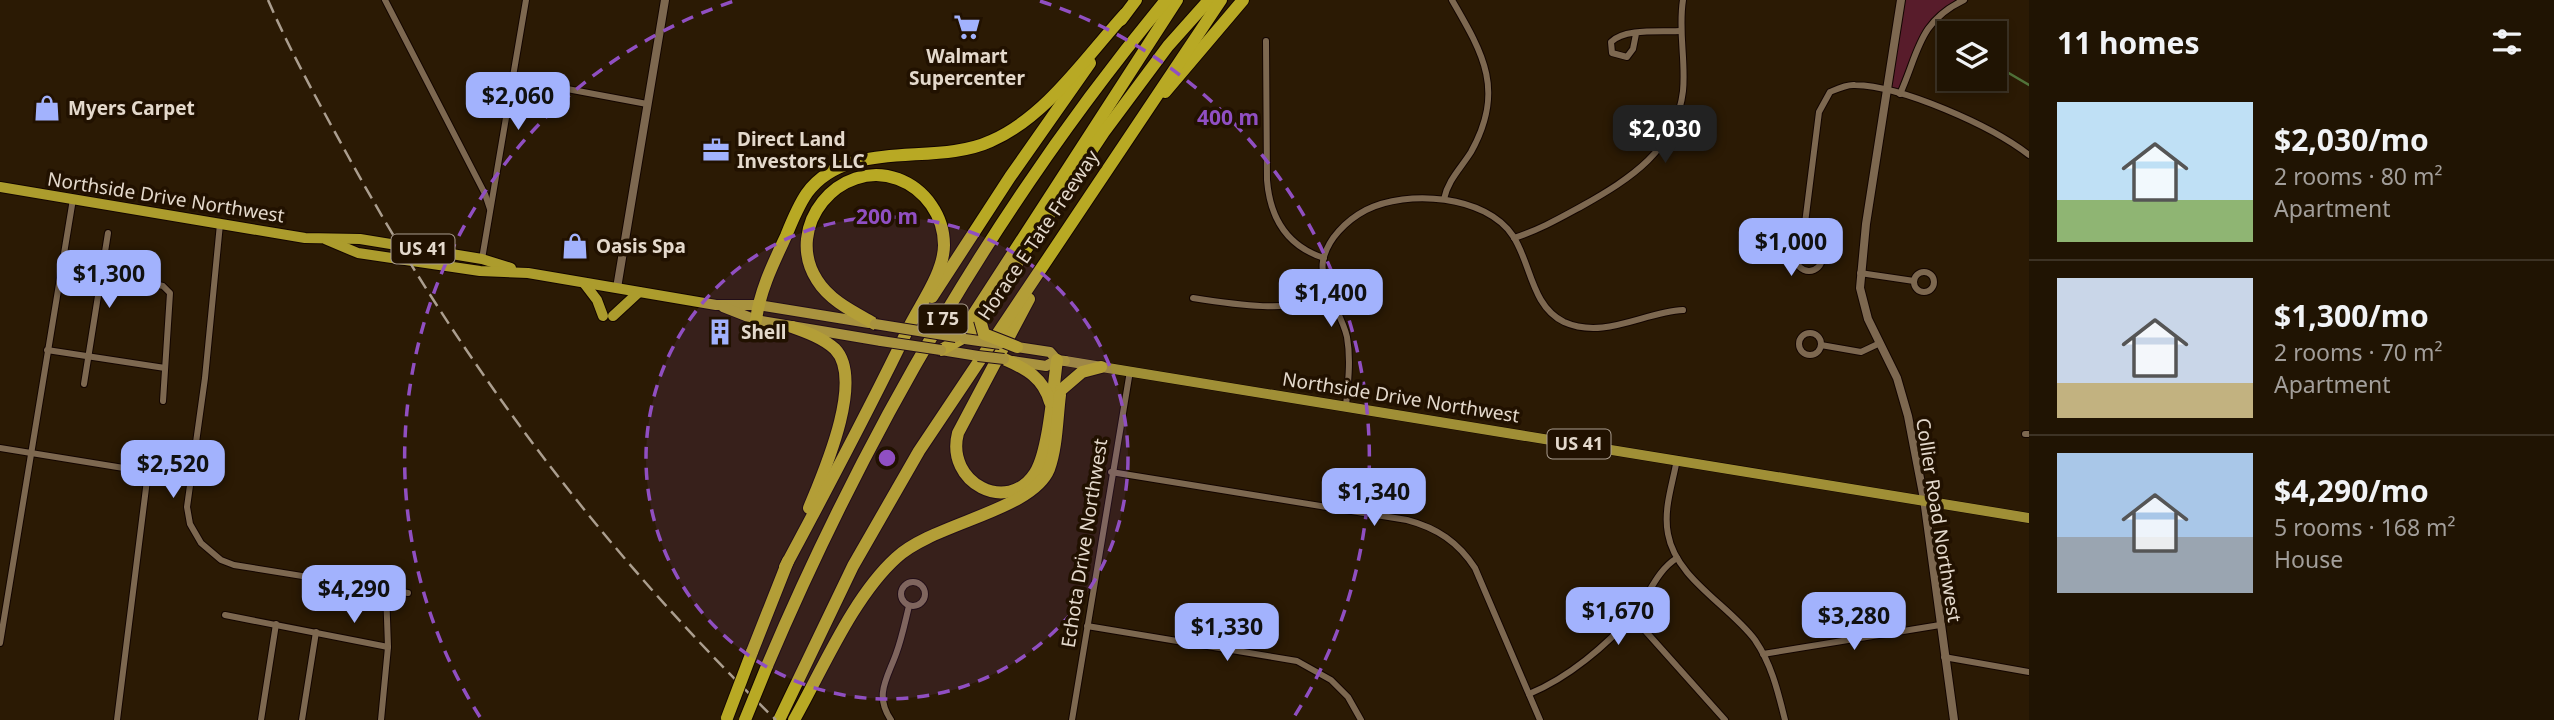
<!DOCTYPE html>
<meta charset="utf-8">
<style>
body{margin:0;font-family:"Noto Sans",sans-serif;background:#2d2112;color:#f1f3f6;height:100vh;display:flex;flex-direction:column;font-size:26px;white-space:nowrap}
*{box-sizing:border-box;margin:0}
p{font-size:23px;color:#a29e9a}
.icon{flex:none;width:38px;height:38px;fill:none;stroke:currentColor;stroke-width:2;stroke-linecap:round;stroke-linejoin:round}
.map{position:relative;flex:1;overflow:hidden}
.sheet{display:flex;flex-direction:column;background:#201403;width:525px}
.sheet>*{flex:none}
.fabs{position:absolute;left:1937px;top:21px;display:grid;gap:14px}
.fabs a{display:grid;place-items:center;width:70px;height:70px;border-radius:0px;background:#201403;box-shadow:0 4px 10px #0003,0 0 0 2px #3d3325;font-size:35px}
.price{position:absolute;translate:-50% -60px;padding:0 16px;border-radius:14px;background:#a2b2fd;color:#111;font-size:23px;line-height:46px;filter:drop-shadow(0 2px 4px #0008)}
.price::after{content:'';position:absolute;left:50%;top:42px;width:21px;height:16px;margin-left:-10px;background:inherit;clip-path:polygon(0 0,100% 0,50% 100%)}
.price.active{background:#222;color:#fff}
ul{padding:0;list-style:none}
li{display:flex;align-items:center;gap:21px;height:175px;padding:0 28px}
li+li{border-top:2px solid #3d3325}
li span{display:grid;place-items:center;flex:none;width:196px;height:140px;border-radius:0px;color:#555}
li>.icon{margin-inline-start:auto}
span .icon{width:84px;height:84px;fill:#fffc;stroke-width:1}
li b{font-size:30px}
h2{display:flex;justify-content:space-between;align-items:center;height:84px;padding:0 28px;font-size:30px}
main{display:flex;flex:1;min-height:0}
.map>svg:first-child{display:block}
</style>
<main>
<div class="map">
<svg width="2029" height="720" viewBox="0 0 2029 720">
<rect width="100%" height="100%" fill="#2b1a04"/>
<path fill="#581c2b" d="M1901,0H1964L1926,29L1900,94L1885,90Z"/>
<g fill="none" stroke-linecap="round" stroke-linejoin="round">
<path stroke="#51733a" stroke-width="2.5" d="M1995,65L2029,85"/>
<g stroke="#130500" stroke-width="8">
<g id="minor">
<path d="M385,0L485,194L490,209"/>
<path d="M1636,34L1633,49L1627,57L1612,53L1611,42C1624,28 1661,32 1680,31"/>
<path d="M1266,41L1267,180C1270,218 1287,246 1324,258"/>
<path d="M514,79L647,104"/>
<path d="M1900,94C1919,52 1918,22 1964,0"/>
<path d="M1444,199C1448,180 1461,168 1471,152C1505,91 1484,55 1452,0"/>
<path d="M220,224L205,378L187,507L190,524L201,543L221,560L234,565L408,593"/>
<path d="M1514,238C1539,230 1560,218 1582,206C1630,179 1676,150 1683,91C1686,60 1678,31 1683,0"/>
<circle cx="1809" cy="258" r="13"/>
<path d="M1802,247L1819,112L1830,92C1837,89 1847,84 1855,85C1902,86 1992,126 2029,155"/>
<path d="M482,259L526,0"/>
<circle cx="1924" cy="282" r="10"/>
<path d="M101,273L163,286L170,293L163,401"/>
<path d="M1860,273L1914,281"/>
<path d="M1193,298C1237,305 1289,313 1332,297"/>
<circle cx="1810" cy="344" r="11"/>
<path d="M1821,345L1861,352L1880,343"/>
<path d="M47,350L165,368"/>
<path d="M84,384L108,233"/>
<path d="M1346,406C1348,383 1351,360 1347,337C1342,313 1319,286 1323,261C1327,239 1347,220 1366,210C1407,189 1486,195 1513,236C1531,263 1531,306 1564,322C1604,340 1644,312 1683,310"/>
<path d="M2025,434H2029"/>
<path d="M0,448L136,470L147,480L117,720"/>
<path d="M1677,459C1673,483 1663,509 1668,534C1676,579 1729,605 1755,640C1772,665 1778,692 1785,720"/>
<path d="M1111,472L1407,520C1437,528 1458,542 1475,568L1540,720"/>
<circle cx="913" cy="594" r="12"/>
<path d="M225,615L388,647"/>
<path d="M1632,616L1725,720"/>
<path d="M1087,626L1297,661L1331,680L1348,697L1361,720"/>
<path d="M0,643L73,199"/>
<path d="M1763,654L1940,625"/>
<path d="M1944,657L2029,672"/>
<path d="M1529,694C1568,678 1606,646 1634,614C1649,596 1656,571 1677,558"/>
<path d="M261,720L276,624"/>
<path d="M302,720L316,632"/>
<path d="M381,720L388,647L386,590"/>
<path d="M891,720C874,695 887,679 896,654C902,638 905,622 909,606"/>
<path d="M1072,720L1130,371"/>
</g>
</g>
<g stroke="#130500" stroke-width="10">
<g id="tertiary">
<path d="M1901,0L1866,224L1860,288L1868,319L1897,378L1908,416L1924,499L1954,720"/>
<path d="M617,288L665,0"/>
</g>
</g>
<g stroke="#130500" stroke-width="11">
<path id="primary" d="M1065,361L2029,518"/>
</g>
<g stroke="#130500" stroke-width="12">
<g id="trunk">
<path d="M0,187L305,238L360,239L482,259L511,268"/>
<path d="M327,240L358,253L480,271L528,273L716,305H758L869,323"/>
<path d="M584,283L597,300L603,316"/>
<path d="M723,307L756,320L881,341"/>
<path d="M613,316L639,292"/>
<path d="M1017,347L1050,352L1057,360"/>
<path d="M941,350L978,356"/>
<path d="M1013,361L1046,366L1057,360L1065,361"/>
</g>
</g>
<g stroke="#130500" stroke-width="14">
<g id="motorway">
<path d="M1121,20L1136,0"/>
<path d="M1165,92L1243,0"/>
<path d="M932,297L1010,177L1090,63"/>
<path d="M1029,299L958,433C945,483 1008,515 1035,473C1049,451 1053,388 1057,360"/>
<path d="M756,320C760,290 773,264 786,236C792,221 798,206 807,193C848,137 935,167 991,141C1046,117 1085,58 1125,14"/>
<path d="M792,327C806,332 823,338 835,349C865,380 823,474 809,508"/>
<path d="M964,329L1177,0"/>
<path d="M941,350L970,334L1104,132L1168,46L1209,0"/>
<path d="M1004,359C1027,369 1043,378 1050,402"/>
<path d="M1061,390L1082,372L1101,367"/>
<path d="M785,567C828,487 870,408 909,327C921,303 944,272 944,245C944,216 925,189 898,179C839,158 783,227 817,280C830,301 854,312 875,324"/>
<path d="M752,652L788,561"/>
<path d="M767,666C868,428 1001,199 1166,0"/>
<path d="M779,720L853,566L919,451L1221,0"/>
<path d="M794,720C823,669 853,597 896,558C933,523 1032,511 1049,469C1057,447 1057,419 1060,395"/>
</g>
</g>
<use href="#minor" stroke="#7d6850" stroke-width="6"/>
<use href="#tertiary" stroke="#7d6850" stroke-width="8"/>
<use href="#primary" stroke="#a08f36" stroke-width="10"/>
<use href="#trunk" stroke="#ac9c2d" stroke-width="10"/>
<use href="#motorway" stroke="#b8a924" stroke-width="12"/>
<path stroke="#ab9e8f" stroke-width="2.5" stroke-dasharray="14 7" stroke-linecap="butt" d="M268,0C291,53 320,105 348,156C462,364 605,554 776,720"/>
<g stroke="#130500" stroke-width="12" stroke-linecap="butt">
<g id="trunk-bridge">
<path d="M875,324L956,337"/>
<path d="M965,339L1000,344"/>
<path d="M881,341L941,350"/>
<path d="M978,356L1004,359"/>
</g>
</g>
<g stroke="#130500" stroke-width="14" stroke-linecap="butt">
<g id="motorway-bridge">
<path d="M980,320L984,334L1017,347"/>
<path d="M727,718L752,652"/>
<path d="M745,720L767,666"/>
</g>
</g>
<use href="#trunk-bridge" stroke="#ac9c2d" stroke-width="10"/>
<use href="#motorway-bridge" stroke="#b8a924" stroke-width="12"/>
</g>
<circle cx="887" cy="458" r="241" fill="#904fc2" fill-opacity=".12"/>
<g fill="none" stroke="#904fc2" stroke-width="3.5" stroke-dasharray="12 9">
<circle cx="887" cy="458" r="241"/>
<path d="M480 717A482 482 0 0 1 734 1M1040 1A482 482 0 0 1 1294 717"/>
</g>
<defs>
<g id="supermarket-bare" transform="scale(2.1)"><path d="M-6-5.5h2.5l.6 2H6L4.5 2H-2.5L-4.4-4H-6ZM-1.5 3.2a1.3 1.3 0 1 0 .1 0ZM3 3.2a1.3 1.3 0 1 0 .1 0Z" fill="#a2b2fd" stroke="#211100" stroke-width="2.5" paint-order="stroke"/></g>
<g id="shop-bare" transform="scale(2.1)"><path d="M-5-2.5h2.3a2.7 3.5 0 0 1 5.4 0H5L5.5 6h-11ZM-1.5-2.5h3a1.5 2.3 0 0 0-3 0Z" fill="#a2b2fd" stroke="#211100" stroke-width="2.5" paint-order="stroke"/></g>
<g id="office-bare" transform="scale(2.1)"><path d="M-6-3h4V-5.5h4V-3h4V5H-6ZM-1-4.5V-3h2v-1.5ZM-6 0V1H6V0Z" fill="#a2b2fd" stroke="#211100" stroke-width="2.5" paint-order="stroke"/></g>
<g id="building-bare" transform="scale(2.1)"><path d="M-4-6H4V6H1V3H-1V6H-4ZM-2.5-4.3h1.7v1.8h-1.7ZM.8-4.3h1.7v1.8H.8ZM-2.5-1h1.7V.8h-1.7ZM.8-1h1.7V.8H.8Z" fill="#a2b2fd" stroke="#211100" stroke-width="2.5" paint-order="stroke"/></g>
</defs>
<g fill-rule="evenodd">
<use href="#supermarket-bare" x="967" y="27"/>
<use href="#shop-bare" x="47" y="108"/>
<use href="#office-bare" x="716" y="150"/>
<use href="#shop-bare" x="575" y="246"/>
<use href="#building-bare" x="720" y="332"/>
</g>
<g text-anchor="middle" stroke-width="7" stroke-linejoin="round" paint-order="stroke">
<g fill="#211100" stroke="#aa9d8f" stroke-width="2">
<rect x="391.5" y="234.5" width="63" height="29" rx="5"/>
<rect x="918.5" y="304.5" width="49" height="29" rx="5"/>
<rect x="1547.5" y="429.5" width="63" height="29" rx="5"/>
</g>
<g font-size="18" font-weight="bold" fill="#e4d9cc">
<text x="423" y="255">US 41</text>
<text x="943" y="325">I 75</text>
<text x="1579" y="450">US 41</text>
</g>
<g font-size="19" font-weight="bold" fill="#e4d9cc" stroke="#211100" text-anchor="start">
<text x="967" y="63" text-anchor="middle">Walmart<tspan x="967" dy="22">Supercenter</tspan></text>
<text x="68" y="115">Myers Carpet</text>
<text x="737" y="146">Direct Land<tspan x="737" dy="22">Investors LLC</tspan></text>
<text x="596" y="253">Oasis Spa</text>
<text x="741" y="339">Shell</text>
</g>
<g font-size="19" fill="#e4d9cc" stroke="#211100">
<text transform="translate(166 197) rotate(9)" y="7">Northside Drive Northwest</text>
<text transform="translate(1038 235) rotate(-56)" y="7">Horace E Tate Freeway</text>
<text transform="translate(1401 397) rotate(9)" y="7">Northside Drive Northwest</text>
<text transform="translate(1939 520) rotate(81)" y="7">Collier Road Northwest</text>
<text transform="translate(1084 543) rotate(-81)" y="7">Echota Drive Northwest</text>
</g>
</g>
<circle cx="887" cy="458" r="10" fill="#904fc2" stroke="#211100" stroke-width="3.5"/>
<g font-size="21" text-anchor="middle" font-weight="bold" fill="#904fc2" stroke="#211100" stroke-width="7" stroke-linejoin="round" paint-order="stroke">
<text x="1228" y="125">400 m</text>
<text x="887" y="224">200 m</text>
</g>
</svg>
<div class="fabs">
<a><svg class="icon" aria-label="layers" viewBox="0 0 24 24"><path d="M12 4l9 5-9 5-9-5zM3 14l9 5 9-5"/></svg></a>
</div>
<b class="price" style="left:518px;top:132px">$2,060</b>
<b class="price active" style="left:1665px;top:165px">$2,030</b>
<b class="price" style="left:1791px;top:278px">$1,000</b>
<b class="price" style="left:109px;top:310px">$1,300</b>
<b class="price" style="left:1331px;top:329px">$1,400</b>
<b class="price" style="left:173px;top:500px">$2,520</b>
<b class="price" style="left:1374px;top:528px">$1,340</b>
<b class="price" style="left:354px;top:625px">$4,290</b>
<b class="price" style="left:1618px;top:647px">$1,670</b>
<b class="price" style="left:1854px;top:652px">$3,280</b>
<b class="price" style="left:1227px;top:663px">$1,330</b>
</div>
<section class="sheet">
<h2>11 homes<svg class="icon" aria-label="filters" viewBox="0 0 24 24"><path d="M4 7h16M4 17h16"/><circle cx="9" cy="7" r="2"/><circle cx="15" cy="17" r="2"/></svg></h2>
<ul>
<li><span style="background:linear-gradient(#bfe0f5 70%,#8fb573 0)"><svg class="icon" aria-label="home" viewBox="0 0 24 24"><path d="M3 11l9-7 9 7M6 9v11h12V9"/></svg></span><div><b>$2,030/mo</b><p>2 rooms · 80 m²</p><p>Apartment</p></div></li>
<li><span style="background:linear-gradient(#c9d6e8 75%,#c2b280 0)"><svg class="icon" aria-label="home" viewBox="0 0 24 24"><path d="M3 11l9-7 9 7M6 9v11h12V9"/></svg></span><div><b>$1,300/mo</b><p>2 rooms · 70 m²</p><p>Apartment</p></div></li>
<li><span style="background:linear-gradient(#a9c7e8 60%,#9aa5b1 0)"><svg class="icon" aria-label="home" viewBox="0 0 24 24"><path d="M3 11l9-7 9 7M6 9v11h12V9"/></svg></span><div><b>$4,290/mo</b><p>5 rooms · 168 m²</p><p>House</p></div></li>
</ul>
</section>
</main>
